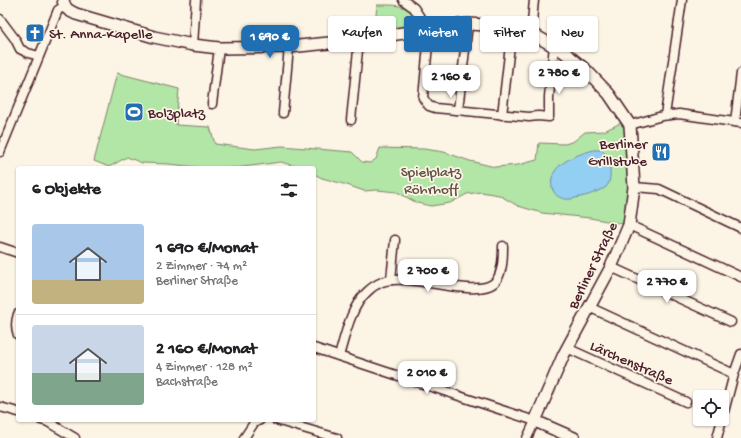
<!DOCTYPE html>
<html lang="de">
<meta charset="utf-8">
<style>
body{margin:0;font-family:"Gochi Hand",sans-serif;background:#f2f2f2;color:#202124;height:100vh;display:flex;flex-direction:column;font-size:15px;white-space:nowrap}
*{box-sizing:border-box;margin:0}
p{font-size:13px;color:#757577}
.icon{flex:none;width:22px;height:22px;fill:none;stroke:currentColor;stroke-width:2;stroke-linecap:round;stroke-linejoin:round}
.map{position:relative;flex:1;overflow:hidden}
.side{position:absolute;left:16px;top:166px;width:300px;height:256px;display:flex;flex-direction:column;background:#fff;border-radius:4px;box-shadow:0 1px 3px #0004}
.side>*{flex:none}
.banner{position:absolute;left:328px;top:16px;width:353px;height:36px;display:flex;gap:8px}
.tools{position:absolute;left:693px;top:390px;display:grid;gap:8px}
.tools a{display:grid;place-items:center;width:36px;height:36px;border-radius:4px;background:#fff;box-shadow:0 1px 3px #0004;font-size:20px}
.price{position:absolute;translate:-50% -34px;padding:0 9px;border-radius:8px;background:#fff;color:#222;font-size:13px;line-height:26px;filter:drop-shadow(0 1px 2px #0008)}
.price::after{content:'';position:absolute;left:50%;top:24px;width:12px;height:9px;margin-left:-6px;background:inherit;clip-path:polygon(0 0,100% 0,50% 100%)}
.price.selected{background:#1f6fb2;color:#fff}
ul{padding:0;list-style:none}
li{display:flex;align-items:center;gap:12px;height:100px;padding:0 16px}
li+li{border-top:1px solid #e0e0e0}
li span{display:grid;place-items:center;flex:none;width:112px;height:80px;border-radius:4px;color:#555}
li>.icon{margin-inline-start:auto}
span .icon{width:48px;height:48px;fill:#fffc;stroke-width:1}
li b{font-size:17px}
h2{display:flex;justify-content:space-between;align-items:center;height:48px;padding:0 16px;font-size:17px}
.pill{padding:0 14px;border-radius:4px;background:#fff;box-shadow:0 1px 3px #0004;font-size:14px;line-height:36px}
.pill.selected{background:#1f6fb2;color:#fff}
.map>svg:first-child{display:block}
</style>
<div class="map">
<svg width="741" height="438" viewBox="0 0 741 438">
<rect width="100%" height="100%" fill="#fcf5e5"/>
<filter id="ink" filterUnits="userSpaceOnUse"><feTurbulence type="fractalNoise" baseFrequency=".025" numOctaves="2"/><feDisplacementMap in="SourceGraphic" scale="8" xChannelSelector="R" yChannelSelector="G"/><feConvolveMatrix kernelMatrix="1 2 1 2 8 2 1 2 1" color-interpolation-filters="sRGB"/></filter>
<g filter="url(#ink)">
<g fill="#b1e6a7" stroke="#7e8269">
<path d="M377,5C393,5 398,4 413,11L414,22L409,28L374,33Z"/>
<path d="M117,73L179,89L176,125L210,127L215,144L255,149L282,146L352,152L362,162L370,163L376,159L380,148L424,149L444,152L470,161L495,167L518,165L537,160L539,143L565,144L574,141L585,132L604,131L627,120L630,125L629,225L590,218L561,215L542,213L518,206L499,195L481,192L467,194L450,203L431,206L417,203L397,192L377,190L364,191L347,185L322,178L314,174V168H301L281,162L236,168H205L169,164L142,163L127,157L109,167L94,161Z"/>
</g>
<path fill="#92cff2" stroke="#7589a2" d="M594,150H602C604,153 606,155 607,158C611,165 612,182 606,187C604,189 602,189 600,190C592,194 589,195 580,197C575,198 569,200 565,199C558,198 553,193 552,187C547,165 577,154 594,150Z"/>
<g fill="none" stroke-linecap="round" stroke-linejoin="round">
<g stroke="#4a1f2b" stroke-width="11">
<g id="street">
<path d="M403,0L414,8L425,25L426,29L428,45L423,98L429,106L435,108L529,117L538,116L549,117V97L554,45"/>
<path d="M0,19L15,39L20,49L28,53L39,56"/>
<path d="M531,33L534,0"/>
<path d="M193,45L196,0"/>
<path d="M212,104L219,48"/>
<path d="M458,110L468,24"/>
<path d="M283,113L289,47"/>
<path d="M502,115L512,28"/>
<path d="M665,115L682,0"/>
<path d="M351,120L359,40"/>
<path d="M735,122L741,73"/>
<path d="M630,125L662,116L679,114L741,123"/>
<path d="M0,152L58,10L65,6"/>
<path d="M634,187L659,189L741,228"/>
<path d="M629,225L741,277"/>
<path d="M0,247L18,253"/>
<path d="M611,267L731,322"/>
<path d="M391,280L395,240"/>
<path d="M589,307L734,374"/>
<path d="M18,314C16,320 15,328 18,335"/>
<path d="M314,348L535,421L527,438"/>
<path d="M567,348L686,402"/>
<path d="M339,356C345,336 351,306 367,292C371,288 377,284 382,282C409,272 475,299 494,283C503,275 503,257 503,246"/>
<path d="M0,407L18,412"/>
<path d="M41,420L48,422L75,438"/>
<path d="M276,420L337,438"/>
<path d="M244,438L254,423L260,420"/>
<path d="M717,438L734,374L741,354"/>
</g>
</g>
<g stroke="#4a1f2b" stroke-width="14">
<path id="secondary" d="M63,0C65,9 68,10 76,14L154,37L193,45L219,48L289,47L359,40L441,27L468,24L487,25L512,28L531,33L564,52L588,72L609,94L630,125L634,187L629,225L611,267L564,354L535,421L574,438"/>
</g>
<use href="#street" stroke="#fcf5e5" stroke-width="8"/>
<use href="#secondary" stroke="#fcf5e5" stroke-width="11"/>
</g>
</g>
<defs>
<g id="church-square" transform="scale(1)"><rect x="-9" y="-9" width="18" height="18" rx="4" fill="#1f6fb2" stroke="#fcf5e5"/><path d="M-1.2-6h2.4v3.5h3.3v2.4h-3.3V6h-2.4V-.1h-3.3v-2.4h3.3Z" fill="#fff"/></g>
<g id="stadium-square" transform="scale(1)"><rect x="-9" y="-9" width="18" height="18" rx="4" fill="#1f6fb2" stroke="#fcf5e5"/><path d="M0-5a6.5 5 0 1 0 0 10a6.5 5 0 1 0 0-10ZM-3.5-1.8h7v3.6h-7Z" fill="#fff"/></g>
<g id="restaurant-square" transform="scale(1)"><rect x="-9" y="-9" width="18" height="18" rx="4" fill="#1f6fb2" stroke="#fcf5e5"/><path d="M-5-6h1v4h1v-4h1v4h1v-4h1v5L-1.5 .5V6h-2V.5L-5-1ZM5-6V6H3V1.5H1.5Q1.5-4 5-6Z" fill="#fff"/></g>
</defs>
<g fill-rule="evenodd">
<use href="#church-square" x="35" y="33"/>
<use href="#stadium-square" x="134" y="112"/>
<use href="#restaurant-square" x="661" y="152"/>
</g>
<g text-anchor="middle" stroke-width="3.5" stroke-linejoin="round" paint-order="stroke">
<g font-size="15" fill="#4a1f2b" stroke="#fcf5e5" text-anchor="start">
<text x="49" y="38">St. Anna-Kapelle</text>
<text x="148" y="117">Bolzplatz</text>
<text x="647" y="148" text-anchor="end">Berliner<tspan x="647" dy="17">Grillstube</tspan></text>
</g>
<g font-size="15" fill="#64514a" stroke="#fcf5e5">
<text x="431" y="176">Spielplatz<tspan x="431" dy="17">Röhrhoff</tspan></text>
</g>
<g font-size="15" fill="#4a1f2b" stroke="#fcf5e5">
<text transform="translate(592 265) rotate(-64)" y="5">Berliner Straße</text>
<text transform="translate(632 362) rotate(24)" y="5">Lärchenstraße</text>
</g>
</g>
</svg>
<div class="tools">
<a><svg class="icon" aria-label="locate" viewBox="0 0 24 24"><circle cx="12" cy="12" r="6"/><path d="M12 2v4M12 18v4M2 12h4M18 12h4"/></svg></a>
</div>
<b class="price selected" style="left:270px;top:59px">1 690 €</b>
<b class="price" style="left:559px;top:95px">2 780 €</b>
<b class="price" style="left:451px;top:99px">2 160 €</b>
<b class="price" style="left:428px;top:293px">2 700 €</b>
<b class="price" style="left:667px;top:304px">2 770 €</b>
<b class="price" style="left:427px;top:395px">2 010 €</b>
<div class="banner">
<a class="pill">Kaufen</a>
<a class="pill selected">Mieten</a>
<a class="pill">Filter</a>
<a class="pill">Neu</a>
</div>
<section class="side">
<h2>6 Objekte<svg class="icon" aria-label="filters" viewBox="0 0 24 24"><path d="M4 7h16M4 17h16"/><circle cx="9" cy="7" r="2"/><circle cx="15" cy="17" r="2"/></svg></h2>
<ul>
<li><span style="background:linear-gradient(#a9c7e8 70%,#c2b280 0)"><svg class="icon" aria-label="home" viewBox="0 0 24 24"><path d="M3 11l9-7 9 7M6 9v11h12V9"/></svg></span><div><b>1 690 €/Monat</b><p>2 Zimmer · 74 m²</p><p>Berliner Straße</p></div></li>
<li><span style="background:linear-gradient(#c9d6e8 60%,#7fa58c 0)"><svg class="icon" aria-label="home" viewBox="0 0 24 24"><path d="M3 11l9-7 9 7M6 9v11h12V9"/></svg></span><div><b>2 160 €/Monat</b><p>4 Zimmer · 128 m²</p><p>Bachstraße</p></div></li>
</ul>
</section>
</div>
